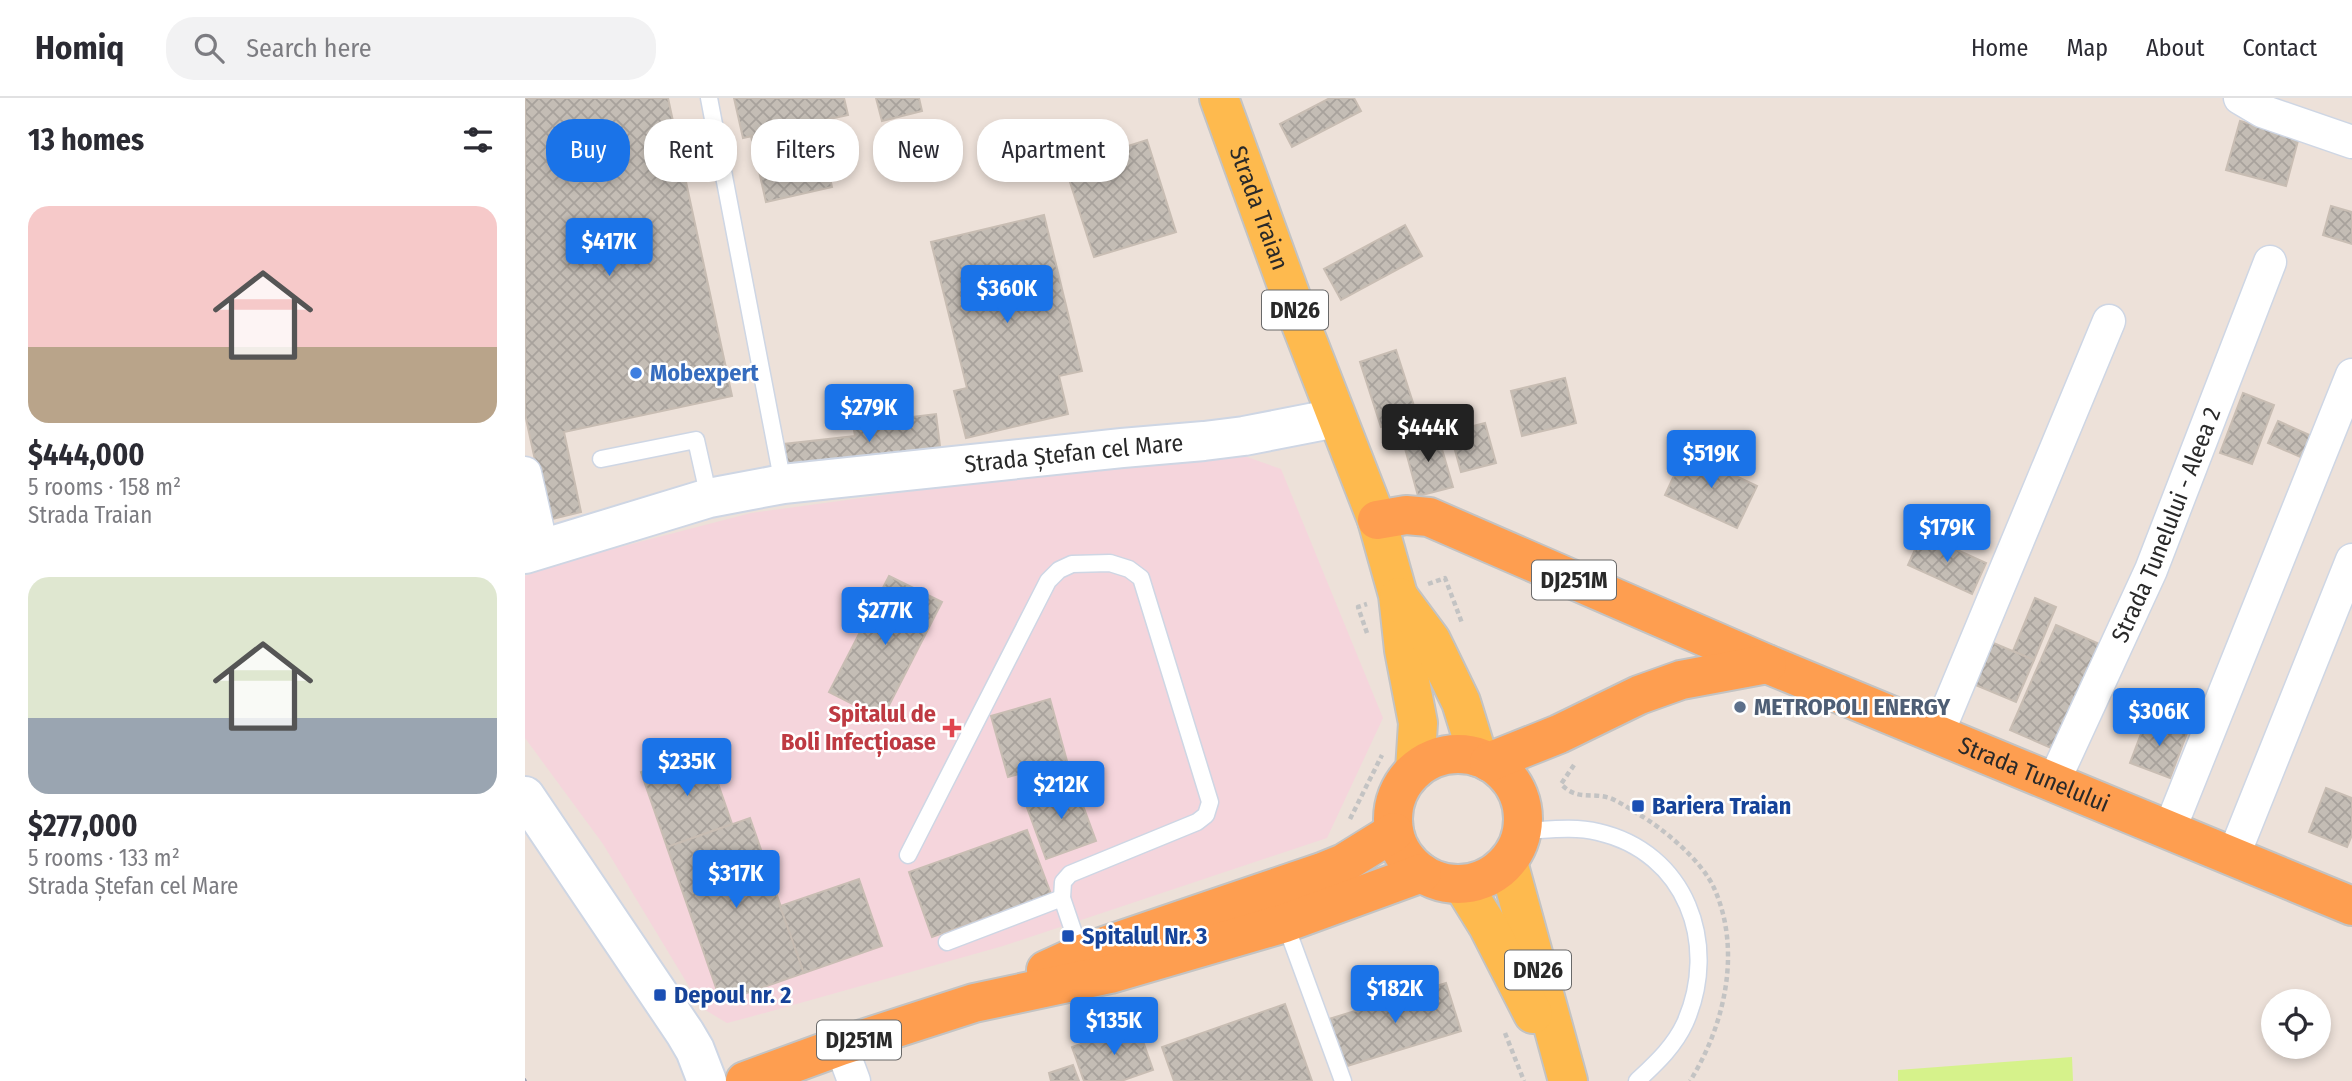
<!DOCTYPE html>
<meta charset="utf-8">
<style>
body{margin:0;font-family:"Fira Sans Condensed",sans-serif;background:#f2f2f3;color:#2b2b33;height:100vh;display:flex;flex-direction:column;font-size:26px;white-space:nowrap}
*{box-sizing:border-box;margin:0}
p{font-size:23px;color:#7c7c81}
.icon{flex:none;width:38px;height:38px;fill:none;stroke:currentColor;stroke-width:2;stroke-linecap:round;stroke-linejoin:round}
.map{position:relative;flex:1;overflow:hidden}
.sheet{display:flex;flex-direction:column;background:#fff;width:525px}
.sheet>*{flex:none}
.hud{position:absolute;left:21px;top:21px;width:665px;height:63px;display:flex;gap:14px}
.fabs{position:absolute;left:1736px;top:891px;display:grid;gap:14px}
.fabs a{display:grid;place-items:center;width:70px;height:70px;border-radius:50%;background:#fff;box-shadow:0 4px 10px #0003;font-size:35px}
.price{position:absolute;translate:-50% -60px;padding:0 16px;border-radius:7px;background:#1a73e8;color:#fff;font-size:23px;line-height:46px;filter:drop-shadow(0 2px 4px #0008)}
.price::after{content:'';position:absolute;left:50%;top:42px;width:21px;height:16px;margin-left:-10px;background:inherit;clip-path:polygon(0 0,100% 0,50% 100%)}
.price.active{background:#222;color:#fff}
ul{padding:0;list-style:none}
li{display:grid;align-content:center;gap:14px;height:371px;padding:0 28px}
li span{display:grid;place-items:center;height:217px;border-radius:21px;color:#555}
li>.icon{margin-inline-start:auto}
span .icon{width:126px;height:126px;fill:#fffc;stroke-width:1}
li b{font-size:30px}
h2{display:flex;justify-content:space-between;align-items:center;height:84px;padding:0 28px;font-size:30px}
.pill{padding:0 24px;border-radius:28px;background:#fff;box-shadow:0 4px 10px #0003;font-size:24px;line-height:63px}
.pill.active{background:#1a73e8;color:#fff}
header{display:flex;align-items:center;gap:42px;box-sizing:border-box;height:98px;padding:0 35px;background:#fff;border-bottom:2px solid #e1e1e2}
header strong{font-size:33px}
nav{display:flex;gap:38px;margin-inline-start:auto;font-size:24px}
.search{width:490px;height:63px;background:#f2f2f3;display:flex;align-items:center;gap:18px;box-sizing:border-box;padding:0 24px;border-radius:28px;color:#7c7c81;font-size:26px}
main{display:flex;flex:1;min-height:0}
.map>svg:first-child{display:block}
</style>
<header>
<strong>Homiq</strong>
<div class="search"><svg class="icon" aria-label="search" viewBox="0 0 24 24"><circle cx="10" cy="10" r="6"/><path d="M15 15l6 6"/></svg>Search here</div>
<nav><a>Home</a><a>Map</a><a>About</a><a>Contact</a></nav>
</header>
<main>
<section class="sheet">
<h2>13 homes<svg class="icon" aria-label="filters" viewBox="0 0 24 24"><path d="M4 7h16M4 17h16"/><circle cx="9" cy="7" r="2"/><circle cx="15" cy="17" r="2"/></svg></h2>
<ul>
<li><span style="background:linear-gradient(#f6c9c9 65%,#b9a48a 0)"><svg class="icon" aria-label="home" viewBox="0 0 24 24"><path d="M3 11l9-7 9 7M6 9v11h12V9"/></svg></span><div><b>$444,000</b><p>5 rooms · 158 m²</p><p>Strada Traian</p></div></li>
<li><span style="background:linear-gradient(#dfe7d0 65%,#9aa5b1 0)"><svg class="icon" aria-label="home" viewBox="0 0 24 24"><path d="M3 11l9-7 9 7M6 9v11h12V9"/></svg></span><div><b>$277,000</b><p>5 rooms · 133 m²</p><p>Strada Ștefan cel Mare</p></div></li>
</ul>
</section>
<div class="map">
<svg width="1827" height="983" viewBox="0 0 1827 983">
<defs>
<pattern id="building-cross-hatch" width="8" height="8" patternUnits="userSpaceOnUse" patternTransform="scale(1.75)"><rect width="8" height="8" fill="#c4bdb5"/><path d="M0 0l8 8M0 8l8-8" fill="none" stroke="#a8a29c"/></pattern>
</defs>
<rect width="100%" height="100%" fill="#ede1d9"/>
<path fill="#f5d5dc" d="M699,351L756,371L858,620L802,740L478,848L225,919L202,925L177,910L78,746L0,640V478L45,462L226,415Z"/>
<path fill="#d6f28b" d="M1547,959L1548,983H1373V972Z"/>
<g fill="url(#building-cross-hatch)" stroke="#c8bdb3" stroke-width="2">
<path d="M0,0H143L207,298L39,334L56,414L23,422L0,316Z"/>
<path d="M209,0H319L323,17L218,40Z"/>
<path d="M351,0H394L397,13L357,23Z"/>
<path d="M805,0H829L836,13L767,49L755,26Z"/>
<path d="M1715,23L1774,39L1761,88L1701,72Z"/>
<path d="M292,24L307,89L241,104L226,38Z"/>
<path d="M622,42L651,134L569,159L543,78L584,64L581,55Z"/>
<path d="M1806,108L1827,114V146L1798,137Z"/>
<path d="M519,117L557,273L534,278L543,316L441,340L429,293L442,290L406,144Z"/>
<path d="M880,127L897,158L816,202L799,171Z"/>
<path d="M871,252L892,317L856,329L835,264Z"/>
<path d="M1040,280L1051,325L997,338L986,293Z"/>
<path d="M1718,295L1749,307L1727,366L1695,355Z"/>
<path d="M411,316L416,356L261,373L259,346L330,338L328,326Z"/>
<path d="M1753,323L1789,339L1780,361L1743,345Z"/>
<path d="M960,325L971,365L936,374L925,334Z"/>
<path d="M912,334L928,389L893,398L878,343Z"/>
<path d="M1160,354L1232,388L1212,430L1140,397Z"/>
<path d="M1397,436L1461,465L1447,496L1383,467Z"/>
<path d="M364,478L417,504L357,621L304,594Z"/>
<path d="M1510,500L1531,509L1509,562L1488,553Z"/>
<path d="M1531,527L1579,548L1533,653L1485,632Z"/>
<path d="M1459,541L1509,562L1491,604L1441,583Z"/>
<path d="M525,601L542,663L483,679L466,618Z"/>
<path d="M1622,620L1662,635L1645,680L1605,665Z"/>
<path d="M181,651L207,726L142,749L116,674Z"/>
<path d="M550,686L571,743L521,761L500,704Z"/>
<path d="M1801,690L1827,700V737L1822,749L1784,734Z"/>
<path d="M225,720L279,875L196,904L142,749Z"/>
<path d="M502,732L526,796L407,839L384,774Z"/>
<path d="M334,781L357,848L279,875L255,808Z"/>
<path d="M921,885L936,933L819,969L804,921Z"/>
<path d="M760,906L787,983H649L637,949Z"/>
<path d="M612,926L628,972L596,983H559L547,949Z"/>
<path d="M548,967L554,983H526L524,975Z"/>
</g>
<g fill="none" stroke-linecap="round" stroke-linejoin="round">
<g stroke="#ced6e4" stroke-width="19">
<g id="service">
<path d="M184,0L258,386"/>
<path d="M76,361L171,342L184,400"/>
<path d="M997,733C1022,732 1049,728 1073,734C1161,754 1195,846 1160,925C1149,949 1130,966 1112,983"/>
<path d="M383,757L523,483L534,472L547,466L585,465L604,471L616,480L685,704L681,717L672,724L545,776L538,784L537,800L556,856"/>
<path d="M760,825L818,983"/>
<path d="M422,844L537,800"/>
</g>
</g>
<g stroke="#ced6e4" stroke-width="35">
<g id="minor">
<path d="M1715,0L1737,13L1827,44"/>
<path d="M0,375L17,450"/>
<path d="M1412,637L1584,223"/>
<path id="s1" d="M1528,685L1626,472L1745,164"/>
<path d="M1644,733L1827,277"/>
<path d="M1708,759L1827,462"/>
<path d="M316,948L329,983"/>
</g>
</g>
<g stroke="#ced6e4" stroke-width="42">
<g id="tertiary">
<path id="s2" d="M0,456L184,400L258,386L597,350L679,343L719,338L811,320"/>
<path d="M0,698L160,935L170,952L182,983"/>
</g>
</g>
<g stroke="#c3c3c3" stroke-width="42">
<g id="primary">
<path id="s3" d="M694,0L777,229L852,422L873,497L879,552L893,625L890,672"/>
<path d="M874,499L906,542L936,604L953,659"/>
<path d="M983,764L1043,983"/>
<path d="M937,786L963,828L1008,916"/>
</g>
</g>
<g stroke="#c3c3c3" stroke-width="42">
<g id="trunk">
<path id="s4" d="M852,422L881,417L904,419L1242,566L1827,808"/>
<circle cx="933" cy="721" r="65"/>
<path d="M964,664L1034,636L1114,597L1156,582L1242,566"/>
<path d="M521,872L556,856L797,774L819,765L869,734"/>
<path d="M220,983L316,948L449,905L585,876L760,825L897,775"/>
</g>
</g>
<g stroke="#c3c3c3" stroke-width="4.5" stroke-dasharray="5 3.5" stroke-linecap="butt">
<path d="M903,486L920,480L937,525"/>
<path d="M842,535L833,509L842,506"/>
<path d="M1049,667L1036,686C1052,703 1066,694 1085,700C1095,704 1105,711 1113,716C1138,730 1177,763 1189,790C1217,852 1200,927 1165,983"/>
<path d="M825,721L857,657"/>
<path d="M980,935L999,983"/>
</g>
<use href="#service" stroke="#fff" stroke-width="16"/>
<use href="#minor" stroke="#fff" stroke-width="32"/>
<use href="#tertiary" stroke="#fff" stroke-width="38"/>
<use href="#primary" stroke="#feba4e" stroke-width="38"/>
<use href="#trunk" stroke="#fe9e50" stroke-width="38"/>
<path stroke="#9ca3b6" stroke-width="2" d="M0,981L1,983"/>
</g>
<circle fill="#3f7fe0" stroke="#fff" stroke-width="2.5" cx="111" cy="275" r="7"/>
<circle fill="#5c6f8a" stroke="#fff" stroke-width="2.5" cx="1215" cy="609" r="7"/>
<path fill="#e0444e" stroke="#fff" stroke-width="2.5" d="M423.5 619.5h7v7h7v7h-7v7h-7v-7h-7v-7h7z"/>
<g fill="#1a4fb4" stroke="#fff" stroke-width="2.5">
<rect x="1106" y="701" width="14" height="14" rx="3.5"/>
<rect x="536" y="831" width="14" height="14" rx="3.5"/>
<rect x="128" y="890" width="14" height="14" rx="3.5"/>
</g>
<g text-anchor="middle" stroke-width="5" stroke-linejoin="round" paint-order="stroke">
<g fill="#fff" stroke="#696969" stroke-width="2">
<rect x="737" y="192.5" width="66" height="39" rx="5"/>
<rect x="1007" y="462.5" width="84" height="39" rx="5"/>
<rect x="980" y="852.5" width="66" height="39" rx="5"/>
<rect x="292" y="922.5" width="84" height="39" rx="5"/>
</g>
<g font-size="23" font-weight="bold" fill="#292929">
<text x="770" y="220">DN26</text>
<text x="1049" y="490">DJ251M</text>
<text x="1013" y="880">DN26</text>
<text x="334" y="950">DJ251M</text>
</g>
<g font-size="24" fill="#292929" stroke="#fff">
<text dy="8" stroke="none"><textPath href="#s3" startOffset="117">Strada Traian</textPath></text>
<text dy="8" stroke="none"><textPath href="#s2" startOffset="560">Strada Ștefan cel Mare</textPath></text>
<text dy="8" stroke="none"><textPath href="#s1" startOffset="282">Strada Tunelului - Aleea 2</textPath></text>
<text dy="8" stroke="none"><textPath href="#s4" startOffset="710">Strada Tunelului</textPath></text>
</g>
<g font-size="24" font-weight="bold" fill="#366cbe" stroke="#fff" text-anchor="start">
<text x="125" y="283">Mobexpert</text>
</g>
<g font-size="24" font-weight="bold" fill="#4e5e75" stroke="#fff" text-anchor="start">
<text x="1229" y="617">METROPOLI ENERGY</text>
</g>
<g font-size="24" font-weight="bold" fill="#be3a42" stroke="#fff" text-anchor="end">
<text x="411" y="624">Spitalul de<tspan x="411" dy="28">Boli Infecțioase</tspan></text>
</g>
<g font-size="24" font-weight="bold" fill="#164399" stroke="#fff" text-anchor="start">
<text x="1127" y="716">Bariera Traian</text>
<text x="557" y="846">Spitalul Nr. 3</text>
<text x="149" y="905">Depoul nr. 2</text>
</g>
</g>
</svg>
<div class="fabs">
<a><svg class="icon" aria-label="locate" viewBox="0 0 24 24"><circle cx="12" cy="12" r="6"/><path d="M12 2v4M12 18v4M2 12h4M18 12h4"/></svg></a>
</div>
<b class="price" style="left:84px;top:180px">$417K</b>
<b class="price" style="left:482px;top:227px">$360K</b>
<b class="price" style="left:344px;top:346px">$279K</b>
<b class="price active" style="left:903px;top:366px">$444K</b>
<b class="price" style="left:1186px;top:392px">$519K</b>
<b class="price" style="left:1422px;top:466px">$179K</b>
<b class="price" style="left:360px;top:549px">$277K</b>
<b class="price" style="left:1634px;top:650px">$306K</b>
<b class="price" style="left:162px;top:700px">$235K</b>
<b class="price" style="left:536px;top:723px">$212K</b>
<b class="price" style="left:211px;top:812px">$317K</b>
<b class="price" style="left:870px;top:927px">$182K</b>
<b class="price" style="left:589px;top:959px">$135K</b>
<div class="hud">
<a class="pill active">Buy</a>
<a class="pill">Rent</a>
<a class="pill">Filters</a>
<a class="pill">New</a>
<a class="pill">Apartment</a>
</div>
</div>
</main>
